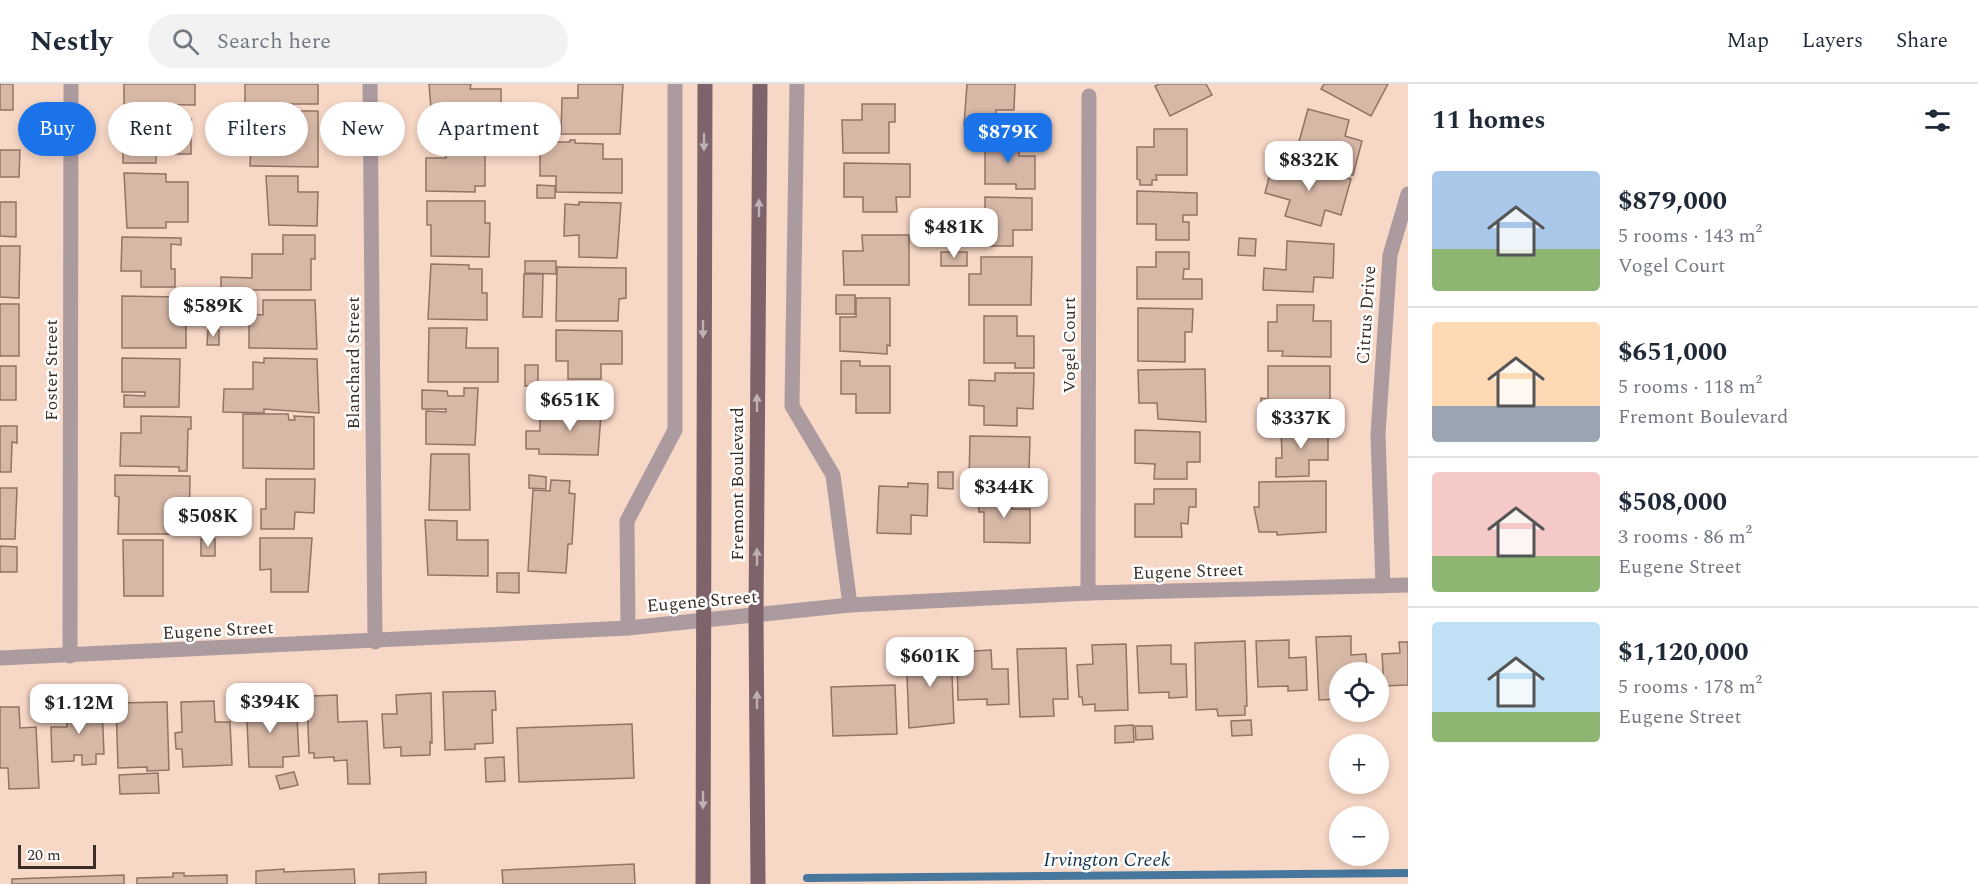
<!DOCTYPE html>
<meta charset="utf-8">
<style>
body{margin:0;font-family:Spectral,serif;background:#f2f2f3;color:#1f2937;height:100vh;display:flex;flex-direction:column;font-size:22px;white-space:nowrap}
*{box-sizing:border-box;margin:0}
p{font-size:20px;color:#747a83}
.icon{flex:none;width:33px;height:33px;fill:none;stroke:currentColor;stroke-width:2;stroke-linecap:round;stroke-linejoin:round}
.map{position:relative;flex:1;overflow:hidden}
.side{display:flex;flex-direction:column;background:#fff;width:570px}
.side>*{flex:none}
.top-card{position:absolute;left:18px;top:18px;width:570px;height:54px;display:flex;gap:12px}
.controls{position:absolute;left:1329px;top:578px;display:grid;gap:12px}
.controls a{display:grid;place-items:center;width:60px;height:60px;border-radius:50%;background:#fff;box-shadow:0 3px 9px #0003;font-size:30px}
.scale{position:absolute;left:18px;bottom:15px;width:78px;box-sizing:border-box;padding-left:6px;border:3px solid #392d26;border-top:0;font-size:16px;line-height:21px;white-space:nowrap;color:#392d26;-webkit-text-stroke:4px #fff;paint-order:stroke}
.price{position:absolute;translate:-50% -51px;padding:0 14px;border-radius:12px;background:#fff;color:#222;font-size:20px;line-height:39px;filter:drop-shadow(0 2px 3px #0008)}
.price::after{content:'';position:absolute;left:50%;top:36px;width:18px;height:14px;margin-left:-9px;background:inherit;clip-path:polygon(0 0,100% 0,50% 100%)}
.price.on{background:#1a73e8;color:#fff}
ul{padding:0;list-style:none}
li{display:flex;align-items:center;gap:18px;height:150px;padding:0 24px}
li+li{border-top:2px solid #e0e1e3}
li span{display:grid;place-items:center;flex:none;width:168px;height:120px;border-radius:6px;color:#555}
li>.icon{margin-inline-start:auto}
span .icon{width:72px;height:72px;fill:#fffc;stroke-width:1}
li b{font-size:26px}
h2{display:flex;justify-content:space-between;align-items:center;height:72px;padding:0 24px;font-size:26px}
.chip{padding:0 21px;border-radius:27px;background:#fff;box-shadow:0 3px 9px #0003;font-size:21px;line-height:54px}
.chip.on{background:#1a73e8;color:#fff}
header{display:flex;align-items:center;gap:36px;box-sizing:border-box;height:84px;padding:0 30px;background:#fff;border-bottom:2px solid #e0e1e3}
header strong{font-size:28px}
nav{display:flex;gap:33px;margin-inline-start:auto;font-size:21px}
.search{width:420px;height:54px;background:#f2f2f3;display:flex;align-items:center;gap:15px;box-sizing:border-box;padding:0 21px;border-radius:33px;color:#747a83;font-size:22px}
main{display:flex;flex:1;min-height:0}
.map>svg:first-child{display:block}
</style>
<header>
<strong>Nestly</strong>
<div class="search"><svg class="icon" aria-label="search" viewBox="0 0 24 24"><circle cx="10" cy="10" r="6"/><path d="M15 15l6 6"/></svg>Search here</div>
<nav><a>Map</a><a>Layers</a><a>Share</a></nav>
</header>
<main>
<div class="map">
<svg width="1408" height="800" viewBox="0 0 1408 800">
<rect width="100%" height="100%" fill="#f7d7c6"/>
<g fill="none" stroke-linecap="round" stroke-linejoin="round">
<path stroke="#47779d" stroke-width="8" d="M807,794L1408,789"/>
</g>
<g fill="#d7b8a7" stroke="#917465" stroke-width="1.5">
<rect x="0" y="0" width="13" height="26"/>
<path d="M124,0H195V21L124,20Z"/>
<rect x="245" y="0" width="73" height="20"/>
<path d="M429,0H471L470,5H501V49H433Z"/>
<path d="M578,0H623L620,50H561L562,14H578Z"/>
<path d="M967,0H1015L1014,26H996L995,42L964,41Z"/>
<path d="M1159,0H1206L1212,11L1170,32L1155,2Z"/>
<path d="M1324,0H1388L1371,32L1321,5Z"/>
<path d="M862,20H895V38H889V69H843L842,36H862Z"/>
<path d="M1308,25L1349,36L1345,52L1362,57L1353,91L1306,78L1307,75L1295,72Z"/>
<path d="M297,27H318V83L250,82L251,63L245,64V41L223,40V28L297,32Z"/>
<path d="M140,35H191V70H156V79H123V42H140Z"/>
<path d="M1154,45H1187V91H1156L1157,96H1152V101H1140V96L1137,95V63H1154Z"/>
<path d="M985,53H1019V72H1035V105H1016V100H985Z"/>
<path d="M570,56H575V59L603,60V75H622V109L556,108V92H540V58H570Z"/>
<path d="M446,58L485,59V102H475V108L426,107V74H446Z"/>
<path d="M0,66H20L19,93H0Z"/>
<path d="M1284,76L1351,95L1341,131L1325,126L1321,142L1285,132L1290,116L1265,109L1270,90L1279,93Z"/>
<path d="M844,79L910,80V113H896L897,128H863V113H844Z"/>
<path d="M124,89L166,90V98H188V138H166V144H127Z"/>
<path d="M266,92H298V108H318L317,142L269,141Z"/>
<path d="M537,101L555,102V114H537Z"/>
<path d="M1137,107L1197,109V131H1183V138H1189V156H1156V140H1137Z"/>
<path d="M985,113L1032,114V146H1013V162H978V145L985,144Z"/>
<path d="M427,117H485V139H490L489,173L431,172V141H427Z"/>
<path d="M0,118H16V153L0,152Z"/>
<path d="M579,118L621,119L617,174L579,173V151L564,152L565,120L579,121Z"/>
<path d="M283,151H315V175H311V206H252V215H244V210H235V225H221V193L252,194V170H283Z"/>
<path d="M862,151H909V201H844L843,167H863Z"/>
<path d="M122,153L181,154V161L171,160V185H175V203H141V187H121Z"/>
<path d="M1239,154L1256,155L1255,172L1238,171Z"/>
<path d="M1287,157L1334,160L1333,194L1314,193L1313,208L1263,206L1264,184L1286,186Z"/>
<path d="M0,162H20L19,214L0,213Z"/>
<rect x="941" y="168" width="26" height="14"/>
<path d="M1156,168H1189V185H1184L1183,195H1202V215H1137V183H1156Z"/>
<path d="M981,173H1032L1031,221H969V190H981Z"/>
<path d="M525,177H556V190L525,189Z"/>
<path d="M431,180L469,181V185H482V209H487V236L428,235Z"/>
<path d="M557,183L626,184V214L619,215L618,237H556Z"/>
<path d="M524,190H543L542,233H523Z"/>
<rect x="836" y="211" width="19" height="19"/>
<path d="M122,212L176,213L175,229L186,230V264H122Z"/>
<path d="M856,214H890V262L887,261V270L840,267V233H856Z"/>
<path d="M263,216H315L317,265L249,264V230L263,231Z"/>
<rect x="0" y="220" width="19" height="52"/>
<path d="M1277,221H1314L1313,237H1331V273L1282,272L1283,267H1268V238H1277Z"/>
<path d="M1138,224L1193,225L1192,248H1185V278L1138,277Z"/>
<path d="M984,232H1017V252H1034V284H1015V279H984Z"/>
<path d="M429,244H467L466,264H498V298H428Z"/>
<path d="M208,246H219V261H207Z"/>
<path d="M556,246L622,247V280H601V295H568V277H556Z"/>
<path d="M122,274L180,275L179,323H124V311L145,312V308H122Z"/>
<path d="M264,274L317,275L319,329L264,325V329L223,328L224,305H253V278L264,279Z"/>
<path d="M841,277H860V282H890V329H856V310H841Z"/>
<rect x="525" y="281" width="13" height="21"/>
<rect x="0" y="282" width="16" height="34"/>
<path d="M1268,282H1330V317L1312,316V331H1261V314L1268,315Z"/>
<path d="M1205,285L1206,338L1158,335L1157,319H1139L1138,286Z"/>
<path d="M995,289H1034L1033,325L1017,324V342L984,341V322L969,321V296L995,297Z"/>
<path d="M464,304H478L475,361L426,360V327L446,328V325H422V306L447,307L448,312H464Z"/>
<path d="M571,316H602L598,371L539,370V365H526V347H540V335H571Z"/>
<path d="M243,330H288L289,336H295L294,332L314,333V385L243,384Z"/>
<path d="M141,332L191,333V345H188L187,387H179V383L120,382L121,349H141Z"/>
<path d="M0,342H17V359L12,358L11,388H0Z"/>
<path d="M1281,343H1328V376H1309V392L1276,393V374H1282Z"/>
<path d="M1135,346L1200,348V378H1187V395H1154L1155,380L1135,379Z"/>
<path d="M970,352L1030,353L1029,387L1011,386V402H969Z"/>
<path d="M431,370H469L470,426H429Z"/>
<path d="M938,388H953V405L938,404Z"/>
<path d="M115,391L190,392L189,450H118L119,413L115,412Z"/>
<path d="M529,391L546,393V405L529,404Z"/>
<path d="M266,395H315L314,429L295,428L294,445H261V425H266Z"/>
<path d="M551,396L570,397L569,409L575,410L572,460H568L566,489L528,487L533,406L550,407Z"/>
<path d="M1326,397V448L1277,451V448H1259L1254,423H1259V398Z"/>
<path d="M908,399L928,400L927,432L911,431V450L877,449L879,402L908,403Z"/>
<path d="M0,404H17L15,455H0Z"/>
<path d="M1154,405H1196V423H1189L1188,440L1181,439L1182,453H1135V420H1154Z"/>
<path d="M979,409H1012V425H1030V459L984,458V428H979Z"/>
<path d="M199,433H214L213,451H199Z"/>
<path d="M425,436L457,437V456H488V492L428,491Z"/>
<path d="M260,454H312L308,508H271V485L260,486Z"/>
<rect x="201" y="455" width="14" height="17"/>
<path d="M123,456H163V512H124Z"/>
<path d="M0,462L17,463V488H0Z"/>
<path d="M497,489H519V509L497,508Z"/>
<path d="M1351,552V571L1366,570L1367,588H1340V615L1319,616L1316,553Z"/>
<path d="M1289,556V574L1306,573L1307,606L1288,607V602L1258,603L1256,557Z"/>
<path d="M1245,557L1247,622H1245V631L1218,632L1217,625L1196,626L1195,559Z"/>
<path d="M1399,558H1408V601L1384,602L1382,570L1400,569Z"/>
<path d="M1126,560L1128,626L1095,627V620L1083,621L1082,613H1079L1077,581L1093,580L1092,561Z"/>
<path d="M1171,561V580H1186L1187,613L1169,614V608L1139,609L1137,562Z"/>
<path d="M1066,564L1068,615H1053L1054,632L1020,633L1017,565Z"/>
<path d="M922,565V568L951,567L954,639L909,644L906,566Z"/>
<path d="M991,566L992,585H1008L1009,620L987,621V615L958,616L957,568Z"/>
<path d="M895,601L897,650L833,652L831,603Z"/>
<path d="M495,607L496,626H492L493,659L475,660V665L445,666L443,608Z"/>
<path d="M431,609L432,659L430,658V671L401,672V663L384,664L382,630H397L396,611Z"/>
<path d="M337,611L338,638L367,637L370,700H348L347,676L334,677V673L314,674V669H309L307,616H312V612Z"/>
<path d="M280,614L281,633H297L299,672L283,673V683H249L246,615Z"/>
<path d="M214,617L215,638H230L232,681L183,683L182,665H176L175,649L182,648L181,618Z"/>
<path d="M167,618L169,686L147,687V683L118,684L116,619Z"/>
<path d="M102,620L104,670H96V680L82,681V671H74V677L52,678L51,643H67L66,622Z"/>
<path d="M0,623H19L20,644L36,643L39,704L9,705L8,684H0Z"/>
<path d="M1251,636L1252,651L1232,652L1231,637Z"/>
<path d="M632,640L634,694L519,698L517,644Z"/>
<path d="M1133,641L1134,658L1115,659V642Z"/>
<path d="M1135,642H1152L1153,655L1136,656Z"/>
<path d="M504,673L505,697L486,698L485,674Z"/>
<path d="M294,688L298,701L280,705L276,692Z"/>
<path d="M158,689L159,709L120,710L119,691Z"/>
<path d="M634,780L635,800H503L502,786Z"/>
<path d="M284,785V788L354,785L355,800H256V787Z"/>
<path d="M426,788V800H379V790Z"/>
<path d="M173,789H184V792L227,791V800H137V794L173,793Z"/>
<path d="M124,791V800H12V795Z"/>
</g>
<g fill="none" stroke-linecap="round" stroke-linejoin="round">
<g stroke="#ab9b9f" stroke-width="15">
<path d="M370,0L375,558"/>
<path d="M797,0L792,322L833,391L850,521"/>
<path d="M1383,502L1378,350L1390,171L1408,110"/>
<path d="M1088,509L1089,12"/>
<path d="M628,544L627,437L675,346V0"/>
<path d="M70,572L71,0"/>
<path d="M0,574L628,544L850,521L1088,509L1408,501"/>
</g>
<g stroke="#7e636a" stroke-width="15">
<path d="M703,800L705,0"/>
<path d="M758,800L756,531L760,0"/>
</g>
</g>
<defs><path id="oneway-solid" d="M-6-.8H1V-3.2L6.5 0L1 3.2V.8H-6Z" transform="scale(1.5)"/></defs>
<g fill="#beb1b4">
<use href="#oneway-solid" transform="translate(704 58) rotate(90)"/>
<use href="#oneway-solid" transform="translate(759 124) rotate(-90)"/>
<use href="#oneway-solid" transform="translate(703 245) rotate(90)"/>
<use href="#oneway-solid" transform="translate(757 319) rotate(-90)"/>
<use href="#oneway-solid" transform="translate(757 473) rotate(-90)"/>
<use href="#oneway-solid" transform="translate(757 616) rotate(-90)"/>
<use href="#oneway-solid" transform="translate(703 716) rotate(90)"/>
</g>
<g text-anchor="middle" stroke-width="5" stroke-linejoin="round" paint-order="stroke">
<g font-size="18" fill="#392d26" stroke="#fff">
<text transform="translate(1366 231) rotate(-86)" y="6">Citrus Drive</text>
<text transform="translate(1069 261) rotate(-90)" y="6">Vogel Court</text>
<text transform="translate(353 279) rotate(-90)" y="6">Blanchard Street</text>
<text transform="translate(51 286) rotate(-90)" y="6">Foster Street</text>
<text transform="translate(737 400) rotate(-90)" y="6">Fremont Boulevard</text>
<text transform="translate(1188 487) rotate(-2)" y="6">Eugene Street</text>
<text transform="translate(702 517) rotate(-5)" y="6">Eugene Street</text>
<text transform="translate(218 546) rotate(-3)" y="6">Eugene Street</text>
</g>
<g font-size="20" font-style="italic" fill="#15354d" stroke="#fff">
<text x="1107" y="782">Irvington Creek</text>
</g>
</g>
</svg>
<div class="controls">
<a><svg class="icon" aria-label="locate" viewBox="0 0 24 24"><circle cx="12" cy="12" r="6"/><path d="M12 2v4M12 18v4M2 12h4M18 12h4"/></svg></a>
<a>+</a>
<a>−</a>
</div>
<div class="scale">20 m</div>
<b class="price on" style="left:1008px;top:80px">$879K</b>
<b class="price" style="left:1309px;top:108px">$832K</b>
<b class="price" style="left:954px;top:175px">$481K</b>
<b class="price" style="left:213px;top:254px">$589K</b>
<b class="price" style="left:570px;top:348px">$651K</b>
<b class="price" style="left:1301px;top:366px">$337K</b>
<b class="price" style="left:1004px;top:435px">$344K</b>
<b class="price" style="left:208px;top:464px">$508K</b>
<b class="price" style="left:930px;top:604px">$601K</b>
<b class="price" style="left:270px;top:650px">$394K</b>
<b class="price" style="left:79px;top:651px">$1.12M</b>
<div class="top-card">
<a class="chip on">Buy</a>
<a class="chip">Rent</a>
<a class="chip">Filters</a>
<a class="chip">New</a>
<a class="chip">Apartment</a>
</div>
</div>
<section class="side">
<h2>11 homes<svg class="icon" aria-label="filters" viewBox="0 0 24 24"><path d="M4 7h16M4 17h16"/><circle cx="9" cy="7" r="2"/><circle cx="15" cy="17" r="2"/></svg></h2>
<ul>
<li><span style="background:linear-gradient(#a9c7e8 65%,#8fb573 0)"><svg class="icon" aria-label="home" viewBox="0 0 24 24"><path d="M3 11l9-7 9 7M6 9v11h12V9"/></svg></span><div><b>$879,000</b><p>5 rooms · 143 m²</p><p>Vogel Court</p></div></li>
<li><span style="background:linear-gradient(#ffd9b3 70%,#9aa5b1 0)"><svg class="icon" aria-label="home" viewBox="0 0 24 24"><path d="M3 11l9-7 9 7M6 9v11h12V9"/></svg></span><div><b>$651,000</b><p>5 rooms · 118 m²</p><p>Fremont Boulevard</p></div></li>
<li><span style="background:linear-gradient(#f6c9c9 70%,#8fb573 0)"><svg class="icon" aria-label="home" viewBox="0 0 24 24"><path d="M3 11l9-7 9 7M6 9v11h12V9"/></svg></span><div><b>$508,000</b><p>3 rooms · 86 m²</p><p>Eugene Street</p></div></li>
<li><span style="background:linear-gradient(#bfe0f5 75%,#8fb573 0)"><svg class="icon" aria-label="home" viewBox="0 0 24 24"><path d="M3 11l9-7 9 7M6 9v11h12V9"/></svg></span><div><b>$1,120,000</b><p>5 rooms · 178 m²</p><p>Eugene Street</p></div></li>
</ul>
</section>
</main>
